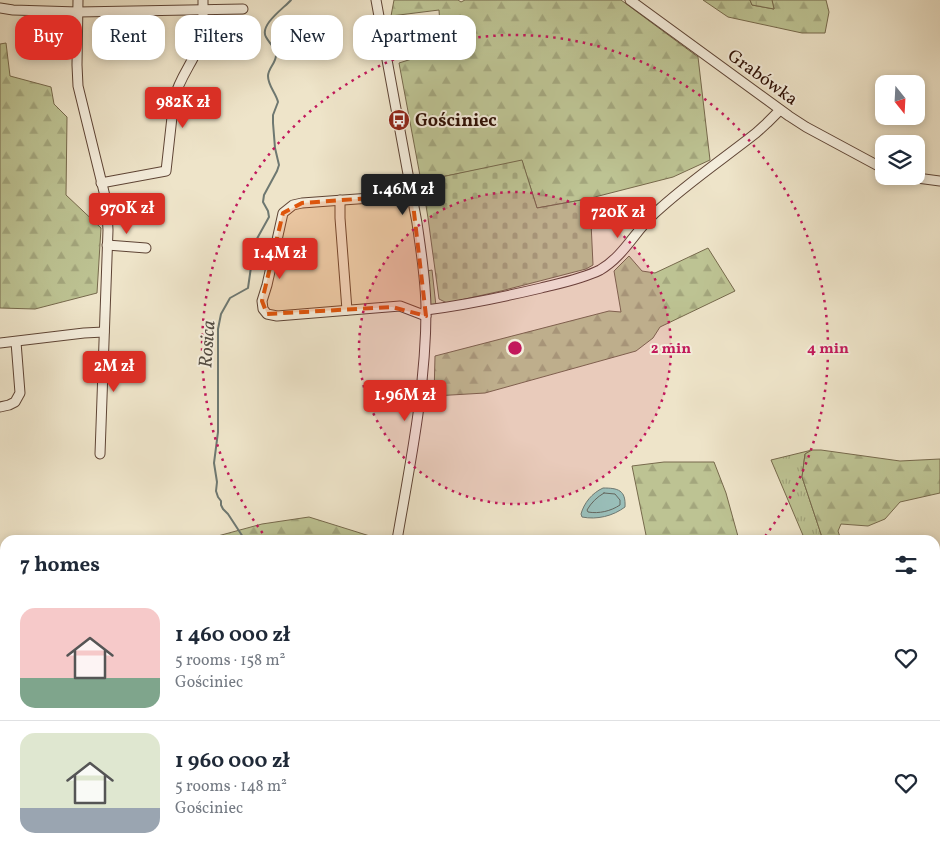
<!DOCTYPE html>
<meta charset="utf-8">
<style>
body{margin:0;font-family:Vollkorn,serif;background:#f6f6f7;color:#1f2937;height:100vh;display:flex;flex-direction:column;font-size:19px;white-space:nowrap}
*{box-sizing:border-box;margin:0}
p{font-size:16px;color:#747a83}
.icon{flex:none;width:28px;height:28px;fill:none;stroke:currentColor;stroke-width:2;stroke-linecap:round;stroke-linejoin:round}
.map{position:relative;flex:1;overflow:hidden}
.side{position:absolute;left:0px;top:535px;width:940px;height:320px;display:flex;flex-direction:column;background:#fff;border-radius:15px 15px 0 0;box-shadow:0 2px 8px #0003}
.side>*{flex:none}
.banner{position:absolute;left:15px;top:15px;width:500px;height:45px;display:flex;gap:10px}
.needle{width:32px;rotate:162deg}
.buttons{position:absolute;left:875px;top:75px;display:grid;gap:10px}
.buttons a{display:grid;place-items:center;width:50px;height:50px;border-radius:10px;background:#fff;box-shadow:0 2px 8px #0003;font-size:25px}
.price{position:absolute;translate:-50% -42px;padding:0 11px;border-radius:5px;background:#d93025;color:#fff;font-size:16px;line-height:32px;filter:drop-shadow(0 1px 2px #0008)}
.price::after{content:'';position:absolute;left:50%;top:30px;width:15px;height:11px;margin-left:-8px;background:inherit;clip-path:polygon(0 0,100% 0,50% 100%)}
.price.on{background:#222;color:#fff}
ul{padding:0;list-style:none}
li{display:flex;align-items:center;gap:15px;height:125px;padding:0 20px}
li+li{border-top:1px solid #e0e1e3}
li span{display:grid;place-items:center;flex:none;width:140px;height:100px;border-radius:15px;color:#555}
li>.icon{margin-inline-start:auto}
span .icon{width:60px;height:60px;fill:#fffc;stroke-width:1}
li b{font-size:21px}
h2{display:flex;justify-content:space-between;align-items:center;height:60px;padding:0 20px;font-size:21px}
.tag{padding:0 18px;border-radius:15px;background:#fff;box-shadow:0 2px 8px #0003;font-size:18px;line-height:45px}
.tag.on{background:#d93025;color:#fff}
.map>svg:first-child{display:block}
</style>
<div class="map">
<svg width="940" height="855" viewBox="0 0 940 855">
<defs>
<pattern id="grass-tufts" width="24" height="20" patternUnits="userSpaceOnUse" patternTransform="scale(1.25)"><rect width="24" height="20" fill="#bdc393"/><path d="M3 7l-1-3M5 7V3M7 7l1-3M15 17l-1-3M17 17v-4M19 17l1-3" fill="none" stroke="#a3a67d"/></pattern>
<pattern id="forest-firs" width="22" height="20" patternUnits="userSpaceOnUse" patternTransform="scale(1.25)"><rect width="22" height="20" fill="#bdc393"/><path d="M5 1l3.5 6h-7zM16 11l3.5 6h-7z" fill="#a3a67d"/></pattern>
<pattern id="wetland-marsh" width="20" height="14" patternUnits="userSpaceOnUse" patternTransform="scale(1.25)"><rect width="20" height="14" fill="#bdc393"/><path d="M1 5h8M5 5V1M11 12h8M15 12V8" fill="none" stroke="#a3a67d"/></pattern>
<pattern id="cemetery-stones" width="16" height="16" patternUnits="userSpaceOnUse" patternTransform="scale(1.25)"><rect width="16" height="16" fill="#bdc393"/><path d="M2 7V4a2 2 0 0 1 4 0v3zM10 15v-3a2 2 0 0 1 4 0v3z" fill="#a3a67d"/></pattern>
</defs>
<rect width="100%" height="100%" fill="#eee4c9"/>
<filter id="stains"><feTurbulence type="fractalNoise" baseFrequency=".004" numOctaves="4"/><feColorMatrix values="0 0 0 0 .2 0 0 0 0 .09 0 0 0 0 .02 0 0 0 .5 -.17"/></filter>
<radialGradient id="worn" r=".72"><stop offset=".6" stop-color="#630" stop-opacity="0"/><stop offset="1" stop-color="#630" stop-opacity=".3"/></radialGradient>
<g fill="url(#grass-tufts)" stroke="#76694c">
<path d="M432,270L436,306H432L429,302L427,271Z"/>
<path d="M812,450L805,454L802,477L823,540H805L771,460Z"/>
<path d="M847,850H866L867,855H842L841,852Z"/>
</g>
<g fill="url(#forest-firs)" stroke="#76694c">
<path d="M394,0H458L461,2L465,0H621L698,57L710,160L673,177L587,199L537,208L522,161L421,181L399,63L431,53L441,41L439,10L391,16Z"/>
<path d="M703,0H750L752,5L774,9L772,0H826L829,12L825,33H802L728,17Z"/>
<path d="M6,43L10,76L51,87L54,104L67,117L66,195L101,228L97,293L35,309L0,308V44Z"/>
<path d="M708,248L735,291L660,327L653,338L636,351L485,393L434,396L435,356L609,311L621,312L614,271L629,256L642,271L655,273Z"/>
<path d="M812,450H821L900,461L940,459V493L900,502L885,519L868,526L841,524L838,531L841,540H823L802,477L805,454Z"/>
<path d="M664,462H714L726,493L739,540H647L632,466Z"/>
<path d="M309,517L373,537L371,540H203L262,524Z"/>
<path d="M935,581H940V751L935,730Z"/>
<path d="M0,707H5V850H93L91,855H0Z"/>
<rect x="225" y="850" width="139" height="5"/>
</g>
<path fill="url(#wetland-marsh)" stroke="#76694c" d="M750,0H772L774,9L752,5Z"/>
<path fill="url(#cemetery-stones)" stroke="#76694c" d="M522,160L537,208L587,199L590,201L593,265L586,269L501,291L447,303L439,299L428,218L422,181Z"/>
<path fill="#99beb9" stroke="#6e7871" d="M603,488C618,488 626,490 625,507C613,516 597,520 582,517L581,514C584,503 592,493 603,488Z"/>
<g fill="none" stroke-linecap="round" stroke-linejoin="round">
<path stroke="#64665e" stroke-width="1" d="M604,493L615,494L620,500V505C611,511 599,514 588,512L587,510C591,503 597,497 604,493Z"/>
<g stroke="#6e7871" stroke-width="2">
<path d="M245,540L228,514L223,509L221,505V501L218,497L216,491L217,482L214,463L218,432V329L221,314L230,298L248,288L251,267L252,251L254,244L269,217L268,211L263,202L264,195L277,171L279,165L275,148L273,123V115L278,102C276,93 268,86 268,76C268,68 277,62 276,54C275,47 269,43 266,37C259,25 284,8 291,0"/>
<path d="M291,855L292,850"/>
</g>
<g stroke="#5e4435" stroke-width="11">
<g id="minor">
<path d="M78,0L77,65L78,86L105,196L107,213L108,230L100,454"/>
<path d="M376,0L417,223C421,251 426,281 426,310C426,387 410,464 397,540"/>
<path d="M630,0L789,116L806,127L884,169"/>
<path d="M0,8L13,10L78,12L243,9"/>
<path d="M902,176L940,181"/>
<path d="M101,183L166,171L174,99C179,79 191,65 199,46C204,32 203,15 203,0"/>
<path d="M412,195L302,203L293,205L283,213L267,285L262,301L263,309L267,314L277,316L400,306L426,316"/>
<path d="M340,200V218L347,310"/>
<path d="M107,245L146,248"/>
<path d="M426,310C465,305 503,297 541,288C561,283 582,279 600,270C624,256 635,231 655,213C686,184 723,159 756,133L767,123L780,110"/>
<path d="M0,343L84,333L104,332"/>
<path d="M0,407L9,405L15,402L20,393L16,342"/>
<path d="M377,850V855"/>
<path d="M498,850L499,855"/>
<path d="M567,850L569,855"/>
<path d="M792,850L794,855"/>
<path d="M870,850L871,855"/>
<path d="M180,855L181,850"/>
<path d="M705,855V850"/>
</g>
</g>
<use href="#minor" stroke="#f4eddc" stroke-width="9"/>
</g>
<path fill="#df550c" fill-opacity="0.2" stroke="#df550c" stroke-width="4" stroke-dasharray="10 6" stroke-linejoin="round" d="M412,195L426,316L392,307L267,314L262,301L283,213L302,203Z"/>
<circle cx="515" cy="348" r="156" fill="#c2185b" fill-opacity=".12"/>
<g fill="none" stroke="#c2185b" stroke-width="2.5" stroke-dasharray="2.5 5">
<circle cx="515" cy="348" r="156"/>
<path d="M267 539A313 313 0 1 1 763 539"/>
</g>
<defs>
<g id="bus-disc" transform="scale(1.125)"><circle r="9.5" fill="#8f2418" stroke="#f4eddc"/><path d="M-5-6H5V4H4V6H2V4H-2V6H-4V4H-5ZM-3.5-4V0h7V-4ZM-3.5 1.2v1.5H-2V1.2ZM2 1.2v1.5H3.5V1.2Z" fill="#fff"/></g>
</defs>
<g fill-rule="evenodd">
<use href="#bus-disc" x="399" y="120"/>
</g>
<g text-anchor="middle" stroke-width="4" stroke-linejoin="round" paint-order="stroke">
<g font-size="18" fill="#2e0f04" stroke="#f4eddc">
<text transform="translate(763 77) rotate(36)" y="6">Grabówka</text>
</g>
<g font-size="18" font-weight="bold" fill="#2e0f04" stroke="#f4eddc" text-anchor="start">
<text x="415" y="126">Gościniec</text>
</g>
<g font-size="19" font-style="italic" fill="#534c43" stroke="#f4eddc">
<text transform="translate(206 344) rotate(-86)" y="7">Rosica</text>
</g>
</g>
<circle cx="515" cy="348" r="8" fill="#c2185b" stroke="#f4eddc" stroke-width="2.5"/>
<g font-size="15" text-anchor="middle" font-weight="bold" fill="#c2185b" stroke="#f4eddc" stroke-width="4" stroke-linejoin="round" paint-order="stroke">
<text x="671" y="353">2 min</text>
<text x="828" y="353">4 min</text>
</g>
<rect width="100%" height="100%" filter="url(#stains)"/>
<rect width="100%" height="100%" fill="url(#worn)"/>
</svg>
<div class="buttons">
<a><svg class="needle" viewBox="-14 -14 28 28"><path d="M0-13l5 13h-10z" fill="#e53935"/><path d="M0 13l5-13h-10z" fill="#747a83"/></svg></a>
<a><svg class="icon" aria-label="layers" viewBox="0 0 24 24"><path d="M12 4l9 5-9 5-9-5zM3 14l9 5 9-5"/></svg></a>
</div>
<b class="price" style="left:183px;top:129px">982K zł</b>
<b class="price on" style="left:403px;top:216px">1.46M zł</b>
<b class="price" style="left:127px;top:235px">970K zł</b>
<b class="price" style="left:618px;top:239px">720K zł</b>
<b class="price" style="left:280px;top:280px">1.4M zł</b>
<b class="price" style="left:114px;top:393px">2M zł</b>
<b class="price" style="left:405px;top:422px">1.96M zł</b>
<div class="banner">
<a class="tag on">Buy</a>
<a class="tag">Rent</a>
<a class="tag">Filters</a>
<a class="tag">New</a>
<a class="tag">Apartment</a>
</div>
<section class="side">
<h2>7 homes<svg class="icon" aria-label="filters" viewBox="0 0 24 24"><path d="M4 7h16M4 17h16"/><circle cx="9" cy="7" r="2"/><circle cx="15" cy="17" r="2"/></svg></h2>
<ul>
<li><span style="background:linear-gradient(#f6c9c9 70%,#7fa58c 0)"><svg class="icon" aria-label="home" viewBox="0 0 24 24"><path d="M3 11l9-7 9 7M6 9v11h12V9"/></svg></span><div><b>1 460 000 zł</b><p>5 rooms · 158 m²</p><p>Gościniec</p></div><svg class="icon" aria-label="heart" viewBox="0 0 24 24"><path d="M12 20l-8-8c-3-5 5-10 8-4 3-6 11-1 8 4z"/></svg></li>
<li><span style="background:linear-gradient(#dfe7d0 75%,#9aa5b1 0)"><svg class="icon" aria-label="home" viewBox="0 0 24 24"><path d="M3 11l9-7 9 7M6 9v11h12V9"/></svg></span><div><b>1 960 000 zł</b><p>5 rooms · 148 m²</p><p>Gościniec</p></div><svg class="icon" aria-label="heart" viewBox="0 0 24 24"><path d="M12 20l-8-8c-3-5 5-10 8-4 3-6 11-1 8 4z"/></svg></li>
</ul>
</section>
</div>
